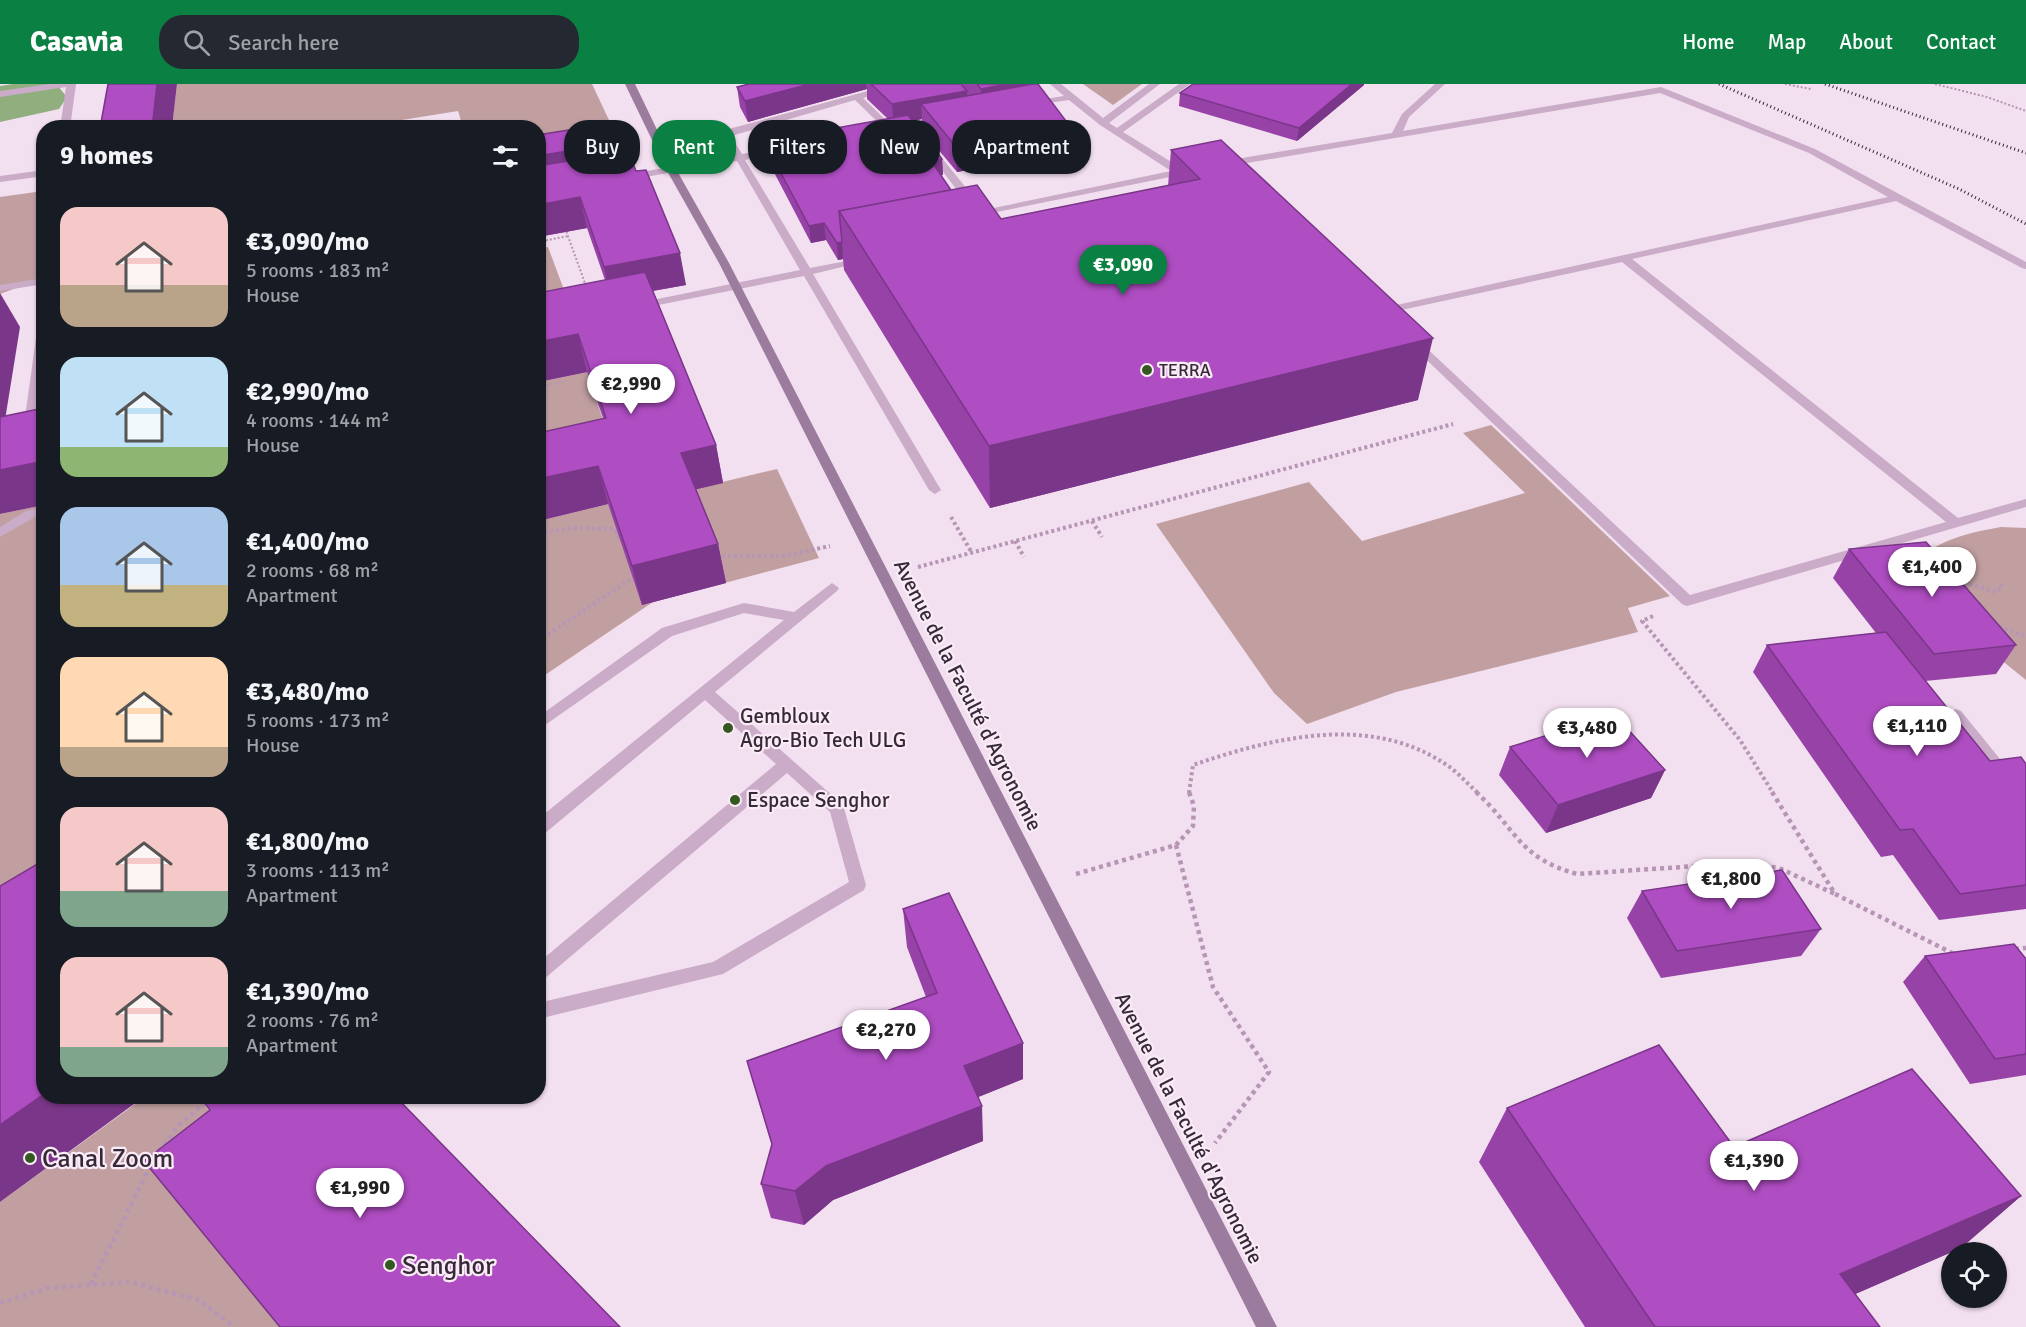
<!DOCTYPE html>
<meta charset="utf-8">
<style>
body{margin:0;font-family:Signika,sans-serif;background:#242831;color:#f1f3f6;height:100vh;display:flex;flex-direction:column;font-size:22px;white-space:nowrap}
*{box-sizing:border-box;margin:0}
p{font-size:20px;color:#9ea1a6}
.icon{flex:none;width:33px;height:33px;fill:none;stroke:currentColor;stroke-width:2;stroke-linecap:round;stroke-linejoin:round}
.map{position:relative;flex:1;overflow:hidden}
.sheet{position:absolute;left:36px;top:36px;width:510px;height:984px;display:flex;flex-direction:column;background:#171b24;border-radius:24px;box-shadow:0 2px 4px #0004}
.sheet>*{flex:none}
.guide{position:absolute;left:564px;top:36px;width:570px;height:54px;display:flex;gap:12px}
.tools{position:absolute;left:1941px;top:1158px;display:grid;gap:12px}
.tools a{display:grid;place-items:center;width:66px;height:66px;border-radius:50%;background:#171b24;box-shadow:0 2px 4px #0004;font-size:30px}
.price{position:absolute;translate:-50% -51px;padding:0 14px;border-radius:21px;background:#fff;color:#222;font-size:20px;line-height:39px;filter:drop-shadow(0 2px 3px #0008)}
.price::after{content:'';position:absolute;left:50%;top:36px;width:18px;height:14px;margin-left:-9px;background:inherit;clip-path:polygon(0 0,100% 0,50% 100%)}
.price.active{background:#0b8043;color:#fff}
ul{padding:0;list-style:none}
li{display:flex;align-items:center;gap:18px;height:150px;padding:0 24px}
li span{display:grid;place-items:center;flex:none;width:168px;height:120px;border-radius:18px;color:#555}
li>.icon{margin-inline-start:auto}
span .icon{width:72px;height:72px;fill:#fffc;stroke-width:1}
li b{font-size:26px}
h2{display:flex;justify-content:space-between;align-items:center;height:72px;padding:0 24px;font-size:26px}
.tag{padding:0 21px;border-radius:24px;background:#171b24;box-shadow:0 2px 4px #0004;font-size:21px;line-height:54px}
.tag.active{background:#0b8043;color:#fff}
header{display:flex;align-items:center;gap:36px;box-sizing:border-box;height:84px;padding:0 30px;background:#0b8043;color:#fff}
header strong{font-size:28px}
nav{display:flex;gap:33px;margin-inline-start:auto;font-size:21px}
.search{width:420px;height:54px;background:#242831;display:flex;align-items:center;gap:15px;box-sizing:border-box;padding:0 21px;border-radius:24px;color:#9ea1a6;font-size:22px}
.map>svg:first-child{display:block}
</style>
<header>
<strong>Casavia</strong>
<div class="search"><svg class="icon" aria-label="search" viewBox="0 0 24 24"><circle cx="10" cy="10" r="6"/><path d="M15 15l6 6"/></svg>Search here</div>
<nav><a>Home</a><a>Map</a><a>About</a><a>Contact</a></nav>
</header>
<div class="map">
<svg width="2026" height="1243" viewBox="0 0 2026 1243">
<rect width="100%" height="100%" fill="#f2dfef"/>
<g fill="#c19fa1">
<path d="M177,0H592L624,68L539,82L538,44L463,43L458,27L358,43L172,44Z"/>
<path d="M1083,0H1142L1113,21Z"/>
<path d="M43,107V194L0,210V113Z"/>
<path d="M548,163L573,230L539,237V165Z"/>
<path d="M587,288L615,372L539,390L538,298Z"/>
<path d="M1491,341L1670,512L1628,524L1638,548L1396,608L1307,640L1274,609L1156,440L1309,398L1362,457L1525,409L1463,349Z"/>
<path d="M777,385L819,474L653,518L539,595L538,437L608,420L610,425Z"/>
<path d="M43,421V845L0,873V430Z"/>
<path d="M2001,443L2026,444V596L2000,575L1923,471C1945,454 1973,448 2001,443Z"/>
<path d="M145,1013H197L247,1069L286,1243H0V1118Z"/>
</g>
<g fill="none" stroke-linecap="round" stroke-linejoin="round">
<path fill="#90ae7e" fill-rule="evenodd" d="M13,0H56L67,13L59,25L0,38V2Z"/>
<g stroke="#b695b5" stroke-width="2" stroke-dasharray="2 2" stroke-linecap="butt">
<path d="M1785,0L1811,5"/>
<path d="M1935,0L1987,13L2026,27"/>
<path d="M565,144L586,202"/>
<path d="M538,158L568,152"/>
<path d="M538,303L567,297"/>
</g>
<g stroke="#b695b5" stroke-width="4" stroke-dasharray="3 3" stroke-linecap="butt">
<path d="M951,433L972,469"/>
<path d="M1092,437L1102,453"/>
<path d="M538,449L575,444L614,445L621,457"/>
<path d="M1015,457L1024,473"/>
<path d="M716,472H784L830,462"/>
<path d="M918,483L1453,340"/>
<path d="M1958,497L1996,508L2002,503L2001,497"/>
<path d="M1653,532L1642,537L1740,656L1773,709"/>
<path d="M1999,543L2026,552"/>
<path d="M538,557L637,491"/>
<path d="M1189,709L1193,681C1275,653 1374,628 1451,684C1460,691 1469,701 1478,709"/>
</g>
<g stroke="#b695b5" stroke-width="4.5" stroke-dasharray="4 4" stroke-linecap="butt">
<path d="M1476,708C1516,744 1518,774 1577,790L1742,779L1779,784L1835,810"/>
<path d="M1772,708L1835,810L1954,870"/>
<path d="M1176,761L1213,903L1269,988L1215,1059"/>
<path d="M1076,790L1176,761L1193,742L1194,722L1189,708"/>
<path d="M2015,865L2026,864"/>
<path d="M159,1067L179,1041L204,1020"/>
<path d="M91,1200L151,1081"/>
<path d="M0,1219L48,1204L130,1198L199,1216L234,1243"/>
</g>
<g fill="#caabc8" fill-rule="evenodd">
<path d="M49,0H76L70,44H60L66,3L0,13V7Z"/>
<path d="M893,0H908L863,14L894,44V48H888L855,16L731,52L742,70L785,63L790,66L745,76L810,184L862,174L867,177L813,190L941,406L935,410L929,406L804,192L638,225L632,222L638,219L800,186L737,77L628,96L624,95V91L733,72L721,51L729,45Z"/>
<path d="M1050,0H1061L1103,34L1149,0H1160L1109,39L1117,44L1179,0H1190L1123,48L1181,84L1188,83L1193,86L1180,91L977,132L927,67V63H933L984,126L1171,87L1100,41L1069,16L1027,22V18L1064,12Z"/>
<path d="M1435,0H1445L1409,33L1403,47L1661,3L1815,65L2026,178V185L2022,184L1896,117L1632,175L1958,434L2026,415V423L1687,522L1682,520L1411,261V257H1419L1690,511L1946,438L1622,178L1383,230L1377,227L1383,224L1888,113L1809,69L1660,9L1224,83L1219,80L1224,77L1392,49L1402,30Z"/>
<path d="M44,86V92L0,98V92Z"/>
<path d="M44,194V200L0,207V201Z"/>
<path d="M44,236V286L34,358L44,356V364L27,367L21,363L38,239Z"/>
<path d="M44,423V431L35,433L0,453V443L26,427Z"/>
<path d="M832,499L839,504L837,507L715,608L843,721L866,801L864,806L723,890L538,935V919L713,878L849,798L830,728L787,689L544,895L538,897V879L776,680L705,616L544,750L538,751V735L784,536L744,529L672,552L538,646V633L662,544L744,519L794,528Z"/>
<path d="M1956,625L1961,627L2026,707V724L2020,722L1951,635L1948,631L1951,627Z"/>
</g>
<path fill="#9c7c9e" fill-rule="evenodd" d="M625,0H635L676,85L729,179L1277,1243H1256L719,179L666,85Z"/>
<g stroke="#372a38" stroke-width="3" stroke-dasharray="1 3" stroke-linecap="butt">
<path d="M1719,0L1959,105L2026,140"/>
<path d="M1825,0L2026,69"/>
</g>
</g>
<g fill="#9642a7">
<path d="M749,0H1031L1069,41L1068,67L957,88L922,46V35L913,37L942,75L943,91H941L951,106L1001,135L1168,102L1171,66L1418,316L990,424L844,186L843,175L838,176L826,156L811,159L766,73L764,57L888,35L867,15V5L748,38L740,23L737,3Z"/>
<path d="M1193,0H1364V1L1297,57L1179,22L1180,9Z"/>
<path d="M625,57L627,67L686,201L653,207L716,361L723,399L696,405L718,460L726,499L642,521L608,420L538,437L603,334L587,288L538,298L605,196L587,144L538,153Z"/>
<path d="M1849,465L2016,561L1996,590L1925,597L1990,677L2026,680V825L1939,836L1893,771L1881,773L1753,588L1767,561L1876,549L1833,494Z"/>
<path d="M1510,663L1665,686L1651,714L1546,749L1499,691Z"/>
<path d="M1642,807L1821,845L1801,872L1661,894L1627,834Z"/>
<path d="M903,825L1023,959V995L978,1013L983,1057L833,1116L804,1141L771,1134L761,1100L772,1062L747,977L926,913L907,863Z"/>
<path d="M1925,872L2026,875V991L1970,1000L1903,898Z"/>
<path d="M1507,1024L1734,1063L2021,1112L1961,1164L1855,1210L1880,1243H1585L1479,1078Z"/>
</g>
<g fill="#7a3688">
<path d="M157,0H177L172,44H152Z"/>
<path d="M810,0H866L867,5L748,38L745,17Z"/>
<path d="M1007,0H1031L982,25L981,5Z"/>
<path d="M1352,0H1364V1L1297,57L1299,44Z"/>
<path d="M967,7V27L921,20L922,35L894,41L892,20Z"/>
<path d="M1069,41L1068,67L957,88L956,63Z"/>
<path d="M625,57L631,87L538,104V72Z"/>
<path d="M942,75L943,91L931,93V77Z"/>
<path d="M580,113L587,144L538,153V121Z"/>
<path d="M824,139L826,156L811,159L809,142Z"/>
<path d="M842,158L843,175L838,176L837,159Z"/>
<path d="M680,169L686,201L611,214L604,183Z"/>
<path d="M0,209L20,243L0,367Z"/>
<path d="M578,250L587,288L538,298V258Z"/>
<path d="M1433,254L1418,316L990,424L989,362Z"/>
<path d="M716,361L723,399L689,407L681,369Z"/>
<path d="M44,377V421L0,430V386Z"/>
<path d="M598,382L608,420L538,437V395Z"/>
<path d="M718,460L726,499L642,521L632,482Z"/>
<path d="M1665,686L1651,714L1546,749L1558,721Z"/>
<path d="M1023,959V995L966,1018L964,982Z"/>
<path d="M44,1010V1012H145L0,1118V1041Z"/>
<path d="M982,1022L983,1057L833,1116L804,1141L795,1107L826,1082Z"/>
<path d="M2021,1112L1961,1164L1789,1239L1840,1190Z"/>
</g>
<g fill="#af4dc2" stroke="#7a3688" stroke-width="1.5">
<path d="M108,0H157L152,44H100Z"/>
<path d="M749,0H810L745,17L737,3Z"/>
<path d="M871,0H961L967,7L892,20Z"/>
<path d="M977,0H1007L981,5Z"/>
<path d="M1033,0H1038L1069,41L956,63L921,20Z"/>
<path d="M1193,0H1352L1299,44L1180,9Z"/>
<path d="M908,31L942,75L931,77L951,106L839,127L842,158L837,159L824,139L809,142L764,57Z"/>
<path d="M618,38L625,57L538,72V51Z"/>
<path d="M1221,56L1433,254L989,362L839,127L977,101L1001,135L1200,95L1171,66Z"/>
<path d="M628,67L636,87L646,86L680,169L604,183L580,113L538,121V82Z"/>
<path d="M645,188L716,361L681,369L718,460L632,482L598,382L538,395V349L606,334L578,250L538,258V209Z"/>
<path d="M44,324V377L0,386V333Z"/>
<path d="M1926,458L2016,561L1934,570L1849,465Z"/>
<path d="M1886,548L1990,677L2021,673L2026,680V801L1960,810L1913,745L1900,746L1767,561Z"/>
<path d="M1614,630L1665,686L1558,721L1510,663Z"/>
<path d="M44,776V1010L0,1041V802Z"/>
<path d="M1782,786L1821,845L1677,867L1642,807Z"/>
<path d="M949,809L1023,959L964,982L982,1022L826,1082L795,1107L761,1100L772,1060L747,977L937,909L903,825Z"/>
<path d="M2014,860L2026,875V970L1995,975L1925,872Z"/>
<path d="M1659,961L1734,1063L1912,985L2021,1112L1840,1190L1880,1243H1655L1507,1024Z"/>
<path d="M199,1012H395L620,1243H280L144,1077L210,1026Z"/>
</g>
<g fill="#335820" stroke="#faebf7" stroke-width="2">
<circle cx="1147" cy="286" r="6"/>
<circle cx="728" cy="644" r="6"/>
<circle cx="735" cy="716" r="6"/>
<circle cx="30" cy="1074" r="6"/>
<circle cx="390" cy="1181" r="6"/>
</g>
<g text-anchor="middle" stroke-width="4.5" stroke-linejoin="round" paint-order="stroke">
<g font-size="18" fill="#372a38" stroke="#faebf7" text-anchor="start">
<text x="1159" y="292">TERRA</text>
</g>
<g font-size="21" fill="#372a38" stroke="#faebf7">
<text transform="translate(968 611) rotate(63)" y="7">Avenue de la Faculté d'Agronomie</text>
<text transform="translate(1189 1044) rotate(63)" y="7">Avenue de la Faculté d'Agronomie</text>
</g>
<g font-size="21" fill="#372a38" stroke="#faebf7" text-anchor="start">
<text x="740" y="639">Gembloux<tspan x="740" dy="24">Agro-Bio Tech ULG</tspan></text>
<text x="747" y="723">Espace Senghor</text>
</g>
<g font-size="26" fill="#372a38" stroke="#faebf7" text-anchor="start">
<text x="42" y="1083">Canal Zoom</text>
<text x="402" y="1190">Senghor</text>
</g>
</g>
</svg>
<div class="tools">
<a><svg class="icon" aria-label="locate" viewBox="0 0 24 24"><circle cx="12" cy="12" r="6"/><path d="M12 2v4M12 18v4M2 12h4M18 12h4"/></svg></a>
</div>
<b class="price active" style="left:1123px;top:212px">€3,090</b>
<b class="price" style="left:631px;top:331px">€2,990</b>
<b class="price" style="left:1932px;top:514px">€1,400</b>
<b class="price" style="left:1917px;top:673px">€1,110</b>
<b class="price" style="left:1587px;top:675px">€3,480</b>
<b class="price" style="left:1731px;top:826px">€1,800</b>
<b class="price" style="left:886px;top:977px">€2,270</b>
<b class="price" style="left:1754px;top:1108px">€1,390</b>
<b class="price" style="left:360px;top:1135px">€1,990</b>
<div class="guide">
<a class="tag">Buy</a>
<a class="tag active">Rent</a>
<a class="tag">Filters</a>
<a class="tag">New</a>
<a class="tag">Apartment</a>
</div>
<section class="sheet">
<h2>9 homes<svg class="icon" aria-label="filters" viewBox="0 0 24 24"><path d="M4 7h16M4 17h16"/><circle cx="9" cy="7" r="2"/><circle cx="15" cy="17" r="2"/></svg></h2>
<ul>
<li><span style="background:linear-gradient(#f6c9c9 65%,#b9a48a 0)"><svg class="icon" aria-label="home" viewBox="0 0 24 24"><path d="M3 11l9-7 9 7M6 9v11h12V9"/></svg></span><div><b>€3,090/mo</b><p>5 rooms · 183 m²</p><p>House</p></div></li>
<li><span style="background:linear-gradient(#bfe0f5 75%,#8fb573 0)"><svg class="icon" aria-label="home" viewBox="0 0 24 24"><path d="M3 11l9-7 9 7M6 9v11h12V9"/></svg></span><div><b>€2,990/mo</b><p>4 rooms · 144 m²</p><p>House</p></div></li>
<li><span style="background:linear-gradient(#a9c7e8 65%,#c2b280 0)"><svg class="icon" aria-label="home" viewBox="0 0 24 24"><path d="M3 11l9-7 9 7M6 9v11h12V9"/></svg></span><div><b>€1,400/mo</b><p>2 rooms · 68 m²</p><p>Apartment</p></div></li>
<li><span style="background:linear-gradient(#ffd9b3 75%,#b9a48a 0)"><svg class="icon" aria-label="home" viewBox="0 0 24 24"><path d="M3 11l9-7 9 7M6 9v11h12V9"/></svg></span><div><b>€3,480/mo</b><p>5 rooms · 173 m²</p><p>House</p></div></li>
<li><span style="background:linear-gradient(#f6c9c9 70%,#7fa58c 0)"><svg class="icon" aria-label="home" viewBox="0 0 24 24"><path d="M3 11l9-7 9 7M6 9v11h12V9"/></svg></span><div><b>€1,800/mo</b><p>3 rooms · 113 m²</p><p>Apartment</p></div></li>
<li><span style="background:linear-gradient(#f6c9c9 75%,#7fa58c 0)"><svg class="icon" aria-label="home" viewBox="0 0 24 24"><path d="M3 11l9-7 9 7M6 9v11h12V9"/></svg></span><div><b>€1,390/mo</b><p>2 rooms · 76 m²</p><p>Apartment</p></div></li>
</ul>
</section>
</div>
